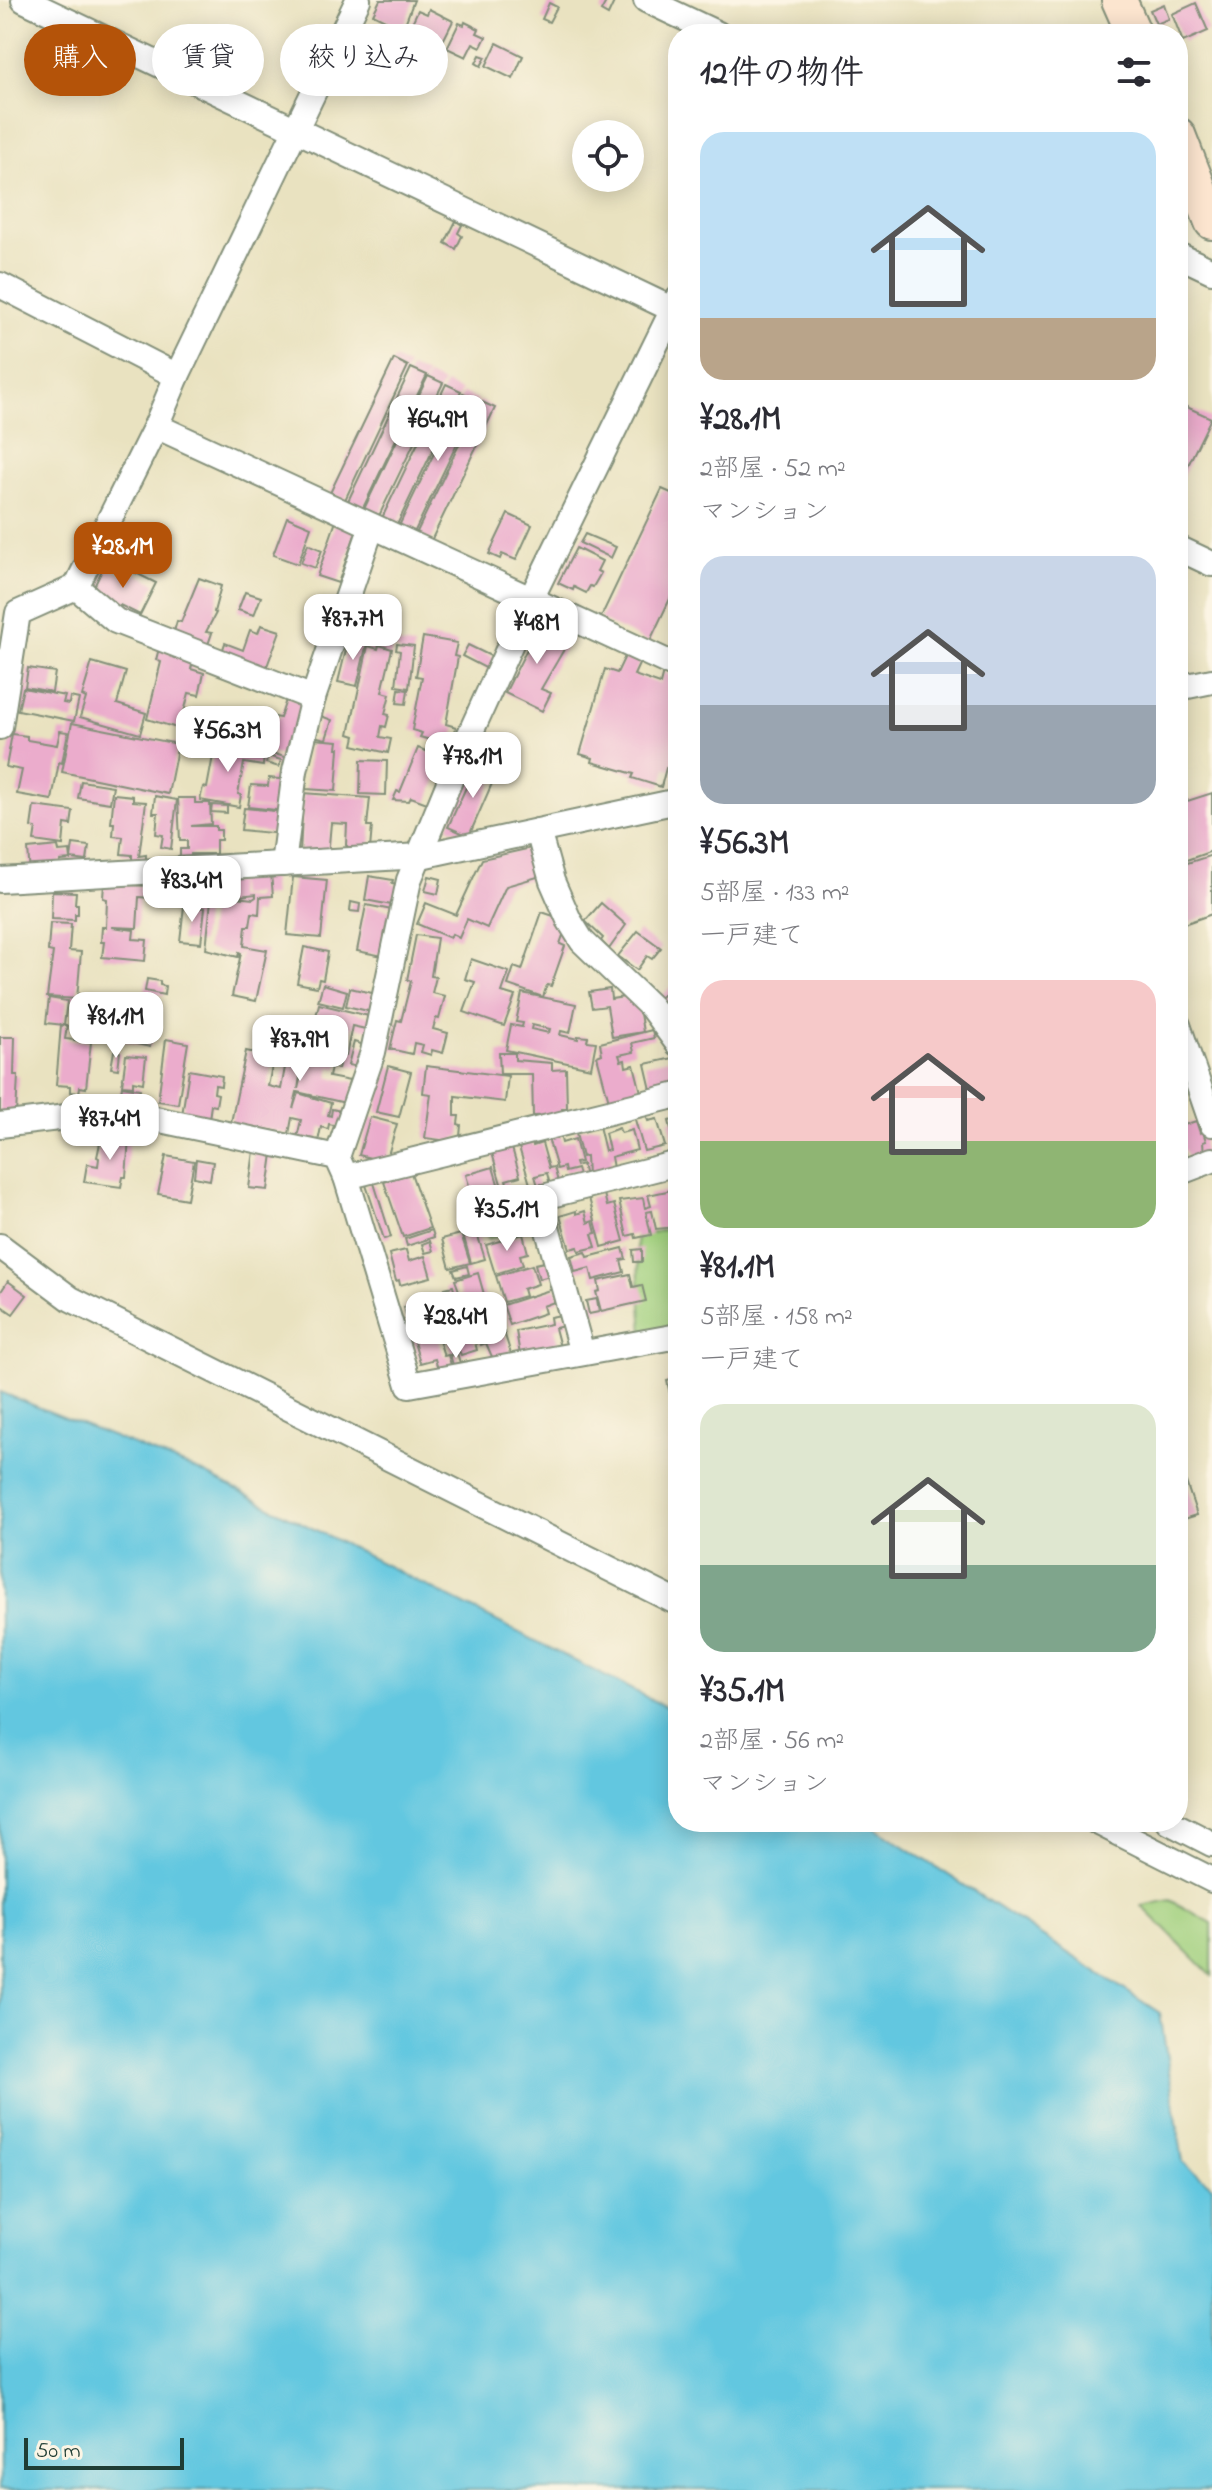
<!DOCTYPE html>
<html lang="ja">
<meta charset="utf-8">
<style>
body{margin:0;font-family:"Indie Flower","Klee One",sans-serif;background:#f2f2f3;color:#2b2b33;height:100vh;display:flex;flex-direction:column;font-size:30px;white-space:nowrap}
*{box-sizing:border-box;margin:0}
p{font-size:26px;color:#7c7c81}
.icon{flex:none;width:44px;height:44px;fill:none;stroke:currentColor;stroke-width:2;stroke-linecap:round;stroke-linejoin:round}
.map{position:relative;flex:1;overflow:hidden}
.side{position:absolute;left:668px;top:24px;width:520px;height:1808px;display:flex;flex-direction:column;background:#fff;border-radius:32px;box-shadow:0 4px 20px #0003}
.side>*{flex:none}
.top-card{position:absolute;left:24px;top:24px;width:524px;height:72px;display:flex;gap:16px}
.fabs{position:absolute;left:572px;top:120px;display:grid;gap:16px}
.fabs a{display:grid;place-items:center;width:72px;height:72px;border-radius:50%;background:#fff;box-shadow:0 4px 20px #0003;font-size:40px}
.scale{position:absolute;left:24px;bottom:20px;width:160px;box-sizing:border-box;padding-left:8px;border:4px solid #1f3d34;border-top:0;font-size:22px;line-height:28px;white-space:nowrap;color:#1f3d34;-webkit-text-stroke:6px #fcf5e5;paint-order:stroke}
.price{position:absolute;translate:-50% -68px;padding:0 18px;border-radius:16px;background:#fff;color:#222;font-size:26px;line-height:52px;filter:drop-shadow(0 2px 4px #0008)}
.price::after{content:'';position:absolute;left:50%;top:48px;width:24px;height:18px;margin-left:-12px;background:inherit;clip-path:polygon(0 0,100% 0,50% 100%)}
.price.on{background:#b45309;color:#fff}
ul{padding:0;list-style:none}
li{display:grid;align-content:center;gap:16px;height:424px;padding:0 32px}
li span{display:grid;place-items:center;height:248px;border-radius:24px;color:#555}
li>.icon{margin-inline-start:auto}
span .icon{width:144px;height:144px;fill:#fffc;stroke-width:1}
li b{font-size:34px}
h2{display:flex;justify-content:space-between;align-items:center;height:96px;padding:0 32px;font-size:34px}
.chip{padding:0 28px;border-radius:36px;background:#fff;box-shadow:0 4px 20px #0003;font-size:28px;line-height:72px}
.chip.on{background:#b45309;color:#fff}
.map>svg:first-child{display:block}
</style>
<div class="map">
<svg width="1212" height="2490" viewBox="0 0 1212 2490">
<rect width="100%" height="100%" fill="#fcf5e5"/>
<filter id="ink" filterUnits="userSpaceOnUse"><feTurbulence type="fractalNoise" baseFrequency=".0125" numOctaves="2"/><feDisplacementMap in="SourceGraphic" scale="16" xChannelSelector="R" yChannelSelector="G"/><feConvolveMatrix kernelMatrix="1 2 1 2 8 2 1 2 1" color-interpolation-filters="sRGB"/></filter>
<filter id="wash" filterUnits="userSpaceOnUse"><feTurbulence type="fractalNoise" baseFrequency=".006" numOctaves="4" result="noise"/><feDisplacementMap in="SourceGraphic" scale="32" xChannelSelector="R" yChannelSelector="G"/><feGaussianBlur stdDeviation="1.8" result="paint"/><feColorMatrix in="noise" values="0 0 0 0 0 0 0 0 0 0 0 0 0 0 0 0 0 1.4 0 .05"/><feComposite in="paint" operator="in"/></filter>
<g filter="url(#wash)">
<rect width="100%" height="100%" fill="#e9e2c0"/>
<g fill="#a1d07e" stroke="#608659" stroke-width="2">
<path d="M537,1203L542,1226L488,1239L483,1216Z"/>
<path d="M678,1226V1326L643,1333L636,1237Z"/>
<path d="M1170,1900L1212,1923V1976L1142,1906Z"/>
</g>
<path fill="#62c7e0" stroke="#40828a" stroke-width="2" d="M0,1392L199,1471L678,1713V1822H867L1160,2013L1183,2162L1212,2186V2490H0Z"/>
<g id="blocks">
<g fill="#ebaccc" fill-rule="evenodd">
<path d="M380,0H414L403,29L373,14Z"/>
<path d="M607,0H615L608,15L601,11Z"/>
<path d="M549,3L557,7L549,22L542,19Z"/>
<path d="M1196,3L1208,31L1183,42L1172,14Z"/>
<path d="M1164,4L1169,19L1156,24L1150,10Z"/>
<path d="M429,9L453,21L441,45L409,29L418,10L427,14Z"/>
<path d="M465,22L479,29L477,33L486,37L481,47L473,43L466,57L447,48L459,23L464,25Z"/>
<path d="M497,43L523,56L513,79L486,66Z"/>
<path d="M480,55L486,57L481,66L476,63Z"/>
<path d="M456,221L462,225L458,233L462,236L456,249L445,243Z"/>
<path d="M394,359L408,366L345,500L330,493Z"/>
<path d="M411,368L427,375L363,508L348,501Z"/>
<path d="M428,376L443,383L379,516L364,509Z"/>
<path d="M446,384L461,391L397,525L382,518Z"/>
<path d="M463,393L478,400L414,533L399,526Z"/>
<path d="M480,401L495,408L431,541L416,534Z"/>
<path d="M1178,403L1211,418L1178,486Z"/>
<path d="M662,489L678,496V582L649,643L600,619Z"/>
<path d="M508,514L532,525L516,560L502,554L500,559L489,554Z"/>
<path d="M287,517L311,527L298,564L273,555Z"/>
<path d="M336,521L357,529L338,583L317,576Z"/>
<path d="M585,534L616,547L611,558L580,543Z"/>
<path d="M308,544L322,550L315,568L301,563Z"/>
<path d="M576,548L602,561L597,571L601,573L593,587L590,586L586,593L574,587L573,590L558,583Z"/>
<path d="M104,566L125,576L128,569L156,583L140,615L120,605L118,609L90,595Z"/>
<path d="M199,578L221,586L214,612L216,613L206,632L212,633L205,653L173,635L177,621L181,622Z"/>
<path d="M245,592L261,597L254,615L238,610Z"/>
<path d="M548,617L562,623L554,640L566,646L541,689L551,693L542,711L505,693L542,619Z"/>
<path d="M261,625L280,631L263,677L219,661L225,643L243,650L250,630L258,633Z"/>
<path d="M423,637L457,643L454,656L458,657L446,724L456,727L451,746L420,737L422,733L412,730L422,677L416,676Z"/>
<path d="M349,638L367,643L357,686L338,682Z"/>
<path d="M397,644L414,646L409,688L396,686L400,651L396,650Z"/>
<path d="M379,645L392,649L382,692L390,694L385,714L389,715L386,727L382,726L380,737L391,739L388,753L353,745L355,736L349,734L368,646L378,649Z"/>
<path d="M468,645L501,661L495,673L462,656Z"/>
<path d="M159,648L193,661L191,669L204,673L199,695L189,693L182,720L192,723L190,732L147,719L161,662L156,660Z"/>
<path d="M626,654L641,660L634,675L660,684L663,672L678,679V772L666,768L661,787L632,778L634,774L592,762L593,758L580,754L605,669L617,673Z"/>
<path d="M92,662L126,672L117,704L146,713L140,734L80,717L86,698L82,696Z"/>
<path d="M28,668L55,672L52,692L25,687Z"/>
<path d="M23,688L65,696L63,703L69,704L70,697L79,699L74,721L18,710Z"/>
<path d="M399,689L408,690L406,704L397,703Z"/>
<path d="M287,697L309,704L290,759L269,752L273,739L269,738L265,753L212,744L219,706L280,718Z"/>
<path d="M321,716L332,720L326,739L314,736Z"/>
<path d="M72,723L178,744L168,794L62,772Z"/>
<path d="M60,731L68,732L62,763L59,762L52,800L17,794L22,770L6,767L12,734L27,736V740L57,745Z"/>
<path d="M313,739L338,741L337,748H339L336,791L306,789L309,749Z"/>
<path d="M208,744L264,754L263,766L244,763L238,794L241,795L239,807L200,800L203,787L207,788L213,756L206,754Z"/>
<path d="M418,748L439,756L440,753L447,755L427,803L411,797L409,801L393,800L397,791L400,792Z"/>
<path d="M268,756L281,760L279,767L266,763Z"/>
<path d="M361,760L387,761L386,795L360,794Z"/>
<path d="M477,763L497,772L469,836L448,827Z"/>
<path d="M269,778L289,780L286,811L248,807L251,785L268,786Z"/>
<path d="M81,781L113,786L110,803L78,798Z"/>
<path d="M303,793L370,798L367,826H372L370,849L349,848L346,845L347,824L331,823L328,856L300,854Z"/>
<path d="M1212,793V851L1178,863V804Z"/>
<path d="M114,794L133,796V801L146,802L139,856L146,855V863H132V855L121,854L123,837L113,836L114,823H111Z"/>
<path d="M155,796L177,800L171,849L161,847L163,835L156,834L158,813H153Z"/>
<path d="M178,798H195V803H210L211,824L191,826H216V830H221V840H216V854H191V861H180V849H187V841H180Z"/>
<path d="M212,805L227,806V813L211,812Z"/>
<path d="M34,806L73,811L71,825L65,824L63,845L34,841L36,828L31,827Z"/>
<path d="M244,808L284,812L282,834L241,830Z"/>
<path d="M73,844L89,846L87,861L71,859Z"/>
<path d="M58,846L59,852L70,851L71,860L60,861L61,872L30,874L28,849Z"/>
<path d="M531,848L548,874L506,886L487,928L467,919L459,938L452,934L450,938L417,924L426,903L456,915L482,859Z"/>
<path d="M1212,855V914L1178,926V866Z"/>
<path d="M271,873L273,896L260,897L259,914L252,913L250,926H246L244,946L267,950L256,1001L232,996L241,953L239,952L238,957L206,949L213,880L237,882L236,897L253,899L256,897V894L239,896L237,876Z"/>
<path d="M369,876L393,880L392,883L401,885L397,906L365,900Z"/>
<path d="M429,876L441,879L438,894L425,891Z"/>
<path d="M293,877L327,880L321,938L287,935Z"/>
<path d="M206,879L207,900L169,902L168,881Z"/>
<path d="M104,884L151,886L150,898L139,897L137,928L112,927L134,930L133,939L147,940L145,961L102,957L104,942H101L102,927H106L107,899L103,898Z"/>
<path d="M52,891L76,892L75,904H78V914H75V920L51,919Z"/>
<path d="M351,902L360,904L359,912L350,911Z"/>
<path d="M601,903L626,925L609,949L601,941L603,938L585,921Z"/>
<path d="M366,905L392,910L383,956L357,951Z"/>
<path d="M184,906L205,908L201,943L180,941Z"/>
<path d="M542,912L568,921L560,944L565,946L551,986L547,985L543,997L508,985L514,967L522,970Z"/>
<path d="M50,923L71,924L69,951L81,952L77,999L47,997L53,952L48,951Z"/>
<path d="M638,931L661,948L652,959L647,956L637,970L618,956Z"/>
<path d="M416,935L437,938L431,976L436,977L432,993L445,996L439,1019L436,1018L433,1029L448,1033L443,1053L432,1050L431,1055L421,1052L423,1045L414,1043L412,1054L390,1049L397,1020L401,1021L411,981L407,980Z"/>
<path d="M304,947L328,952L323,980L319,979L317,987L297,983Z"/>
<path d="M471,959L509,972L502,992L515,996L504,1026L464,1012L475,982L465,979Z"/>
<path d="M147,979L160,981V985L165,986L164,995L145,991Z"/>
<path d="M678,979V1005L670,1012L659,999Z"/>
<path d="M323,984L347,991L343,1007L318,1001Z"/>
<path d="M350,988L381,995L377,1013L346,1006Z"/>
<path d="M610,989L611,999L637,995L643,1032L612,1037L607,1006L592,1008L589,992Z"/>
<path d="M522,993L576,1004L570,1033L561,1031L560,1035L578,1039V1036L588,1037L587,1041L596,1042L591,1068L506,1050L511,1025L522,1027L523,1023L516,1022ZM532,1025L550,1029L549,1033L531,1029Z"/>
<path d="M129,997L147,1001L146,1005L155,1007L152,1017L144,1015L142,1023L155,1026L150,1047L107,1037L116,998L128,1001Z"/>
<path d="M49,998L67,1001L64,1025L46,1023Z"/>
<path d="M94,1002L105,1003L104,1009H111L108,1031L91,1030Z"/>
<path d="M319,1004L373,1017L370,1030L352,1026L346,1056L319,1050L341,1056L338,1069L331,1067L329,1077L355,1082L350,1104L297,1092L293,1109L298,1093L331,1103L328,1115L331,1116L332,1109L350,1113L346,1128L329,1124L328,1129L321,1127L317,1147L296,1142L301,1120L292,1118L289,1134L260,1128L259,1133L230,1127L246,1051L274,1057L268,1086L281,1089L286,1062L302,1064L298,1089L307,1049L310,1043L314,1044L320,1017L316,1016Z"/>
<path d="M61,1025L67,1026L65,1039L91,1042L86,1088L80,1087L79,1093L70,1092V1086L56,1085Z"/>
<path d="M652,1030L654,1038L632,1043L634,1052L619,1055L621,1061L625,1060L626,1067L634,1065L642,1096L610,1105L597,1056L602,1054L600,1043Z"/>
<path d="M0,1037H15L14,1075H18L16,1115H0Z"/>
<path d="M166,1039L188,1043L178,1104L158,1101Z"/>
<path d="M354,1042L368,1046L363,1068L348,1065Z"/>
<path d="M114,1051L120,1052L118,1069L111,1068Z"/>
<path d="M499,1053H515V1060L552,1063V1070L566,1069L567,1108H562L563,1115L533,1116L532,1074H500Z"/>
<path d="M126,1055L146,1057L143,1083L133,1081V1086L122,1085Z"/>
<path d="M678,1057V1088L652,1094L645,1064Z"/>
<path d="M388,1066L411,1072L399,1117L376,1112Z"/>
<path d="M426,1066L508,1076L505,1102L455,1096V1116H459L458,1124L461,1125L460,1137H456V1142L425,1138L431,1094L423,1093Z"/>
<path d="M189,1070L222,1076L221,1086L215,1085L214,1093L218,1094L216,1106L211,1105L209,1119L182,1115Z"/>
<path d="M122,1086L140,1089L137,1107L119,1104Z"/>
<path d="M646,1113L648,1121L657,1119L665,1146L644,1151L634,1116Z"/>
<path d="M370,1117L397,1124L386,1162L359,1155Z"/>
<path d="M678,1119V1153H677L669,1121Z"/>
<path d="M1196,1121L1200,1133L1203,1132L1206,1141L1203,1142L1204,1154L1188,1159L1185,1151L1181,1153L1178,1145V1127Z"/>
<path d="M599,1126L605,1151L609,1150L605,1133L619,1128L621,1133L632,1130L637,1150L611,1157L613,1168L587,1175L586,1156L582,1157L575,1130Z"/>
<path d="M102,1134L129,1138L126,1177H123L121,1187L84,1182L87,1164L98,1166L99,1158L97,1157Z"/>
<path d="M560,1135L562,1143L575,1139L581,1162L575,1163L576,1166L582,1164L585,1177L580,1178L577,1169L565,1172L564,1167L557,1169L548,1138Z"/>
<path d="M531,1140L533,1146L542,1143L549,1168L554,1167L558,1182L550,1185L547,1173L535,1176L539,1189L532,1191L518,1144Z"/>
<path d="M512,1148L520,1176L506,1180L510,1193L504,1194L492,1153Z"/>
<path d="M254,1151L273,1154L268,1190L249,1188Z"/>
<path d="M166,1156L194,1161L187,1199L158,1194Z"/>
<path d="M196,1159L213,1162L210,1180L194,1177Z"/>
<path d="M493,1167L504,1204L477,1212L466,1175Z"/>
<path d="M411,1173L430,1228L403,1237L384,1182Z"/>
<path d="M374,1183L391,1237L384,1239L366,1185Z"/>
<path d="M672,1190L678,1215V1227L656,1229L652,1211L646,1212L651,1235L636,1238L635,1234L627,1236L619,1201L643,1198L645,1208L651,1206L648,1195Z"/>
<path d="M604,1194L607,1206L614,1204L624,1241L602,1247L589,1198Z"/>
<path d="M576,1211V1214L585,1211L588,1223L593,1221L596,1233L592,1234L596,1247L579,1251L578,1247L570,1249L560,1216Z"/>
<path d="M432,1230L434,1237L407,1246L405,1239Z"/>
<path d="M476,1230L485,1259L471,1263L463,1234Z"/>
<path d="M461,1234L470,1263L450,1268L442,1239Z"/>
<path d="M523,1234L528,1253L520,1255L523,1265L495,1274L486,1245Z"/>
<path d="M430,1241L433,1251L425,1253L422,1244Z"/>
<path d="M623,1248L626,1259L621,1260L624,1272L593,1280L590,1268L575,1272L571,1256L586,1252L588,1257Z"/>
<path d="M642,1249V1262H634L633,1250Z"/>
<path d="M406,1250L409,1261L425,1256L431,1277L400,1285L399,1280L396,1281L389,1254Z"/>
<path d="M549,1261L553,1275L539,1279L535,1264Z"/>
<path d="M532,1265L538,1284L523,1289L525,1296L504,1302L496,1276Z"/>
<path d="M467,1266L469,1274L456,1277L453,1270Z"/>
<path d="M478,1273L487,1305L495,1303L496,1307L454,1319L445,1288L453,1286L456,1298L461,1296L455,1280Z"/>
<path d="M630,1274L633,1287L642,1285L646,1301L601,1311L596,1292L600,1291L598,1281Z"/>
<path d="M8,1281L27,1295L13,1314L0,1305V1293Z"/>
<path d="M556,1288L560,1300L543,1306L545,1313L510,1325L503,1305Z"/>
<path d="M597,1299L599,1312L589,1314L586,1301Z"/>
<path d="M435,1300L436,1304L446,1301L452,1319L422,1328L421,1323L415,1324L414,1320L408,1322L404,1307L411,1305V1307Z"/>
<path d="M494,1312L500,1333L504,1332L511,1354L493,1359L486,1343L481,1345L473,1318Z"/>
<path d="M566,1314L568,1325L555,1328L560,1347L520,1355L516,1331L551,1324L550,1317Z"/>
<path d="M461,1319L463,1325L470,1323L477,1350L461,1355L459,1351L452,1353L444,1323Z"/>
<path d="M441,1327L444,1336L438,1337L444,1356L448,1355L451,1365L438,1369L435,1359L420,1363L412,1335Z"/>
<path d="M457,1353L461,1366L454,1368L450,1355Z"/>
<path d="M678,1378V1423H677L667,1381Z"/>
<path d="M1178,1458L1197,1515L1178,1521Z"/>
</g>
</g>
</g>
<g filter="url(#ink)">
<use href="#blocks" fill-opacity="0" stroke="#84907a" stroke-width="2"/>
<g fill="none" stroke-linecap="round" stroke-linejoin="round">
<g stroke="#84907a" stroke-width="28">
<g id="street">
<path d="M24,0L678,312"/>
<path d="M646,0L718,34"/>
<path d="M1178,255L1212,271"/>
<path d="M0,285L177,376"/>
<path d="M156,426L678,667"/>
<path d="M1178,548L1212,564"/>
<path d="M1178,688L1212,681"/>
<path d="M313,698L116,621L76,587L156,426L177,376L358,0"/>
<path d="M0,727L18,613L76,587"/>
<path d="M538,831L552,881L569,920L582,941L651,1007L678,1044"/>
<path d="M283,864L295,771L313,698L372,526"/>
<path d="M0,880L421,856L678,801"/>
<path d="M1178,1025L1212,1124"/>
<path d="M0,1125L92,1114L141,1116L337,1157L346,1177L409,1385L678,1336"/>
<path d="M337,1157L373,1052L409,880L460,756L531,599L678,299"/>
<path d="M1178,1173L1212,1160"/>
<path d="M346,1177L678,1095"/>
<path d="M0,1246L71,1299L678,1603"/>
<path d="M582,1353L539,1198L678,1163"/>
<path d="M1097,1822L1212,1880"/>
<path d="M1169,1822L1212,1844"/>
</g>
</g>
<g stroke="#84907a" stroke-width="38">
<g id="secondary">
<path d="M1119,0L1134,34"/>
<path d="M1178,135L1212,222"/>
</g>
</g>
<use href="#street" stroke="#fff" stroke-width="24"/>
<use href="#secondary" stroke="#fce5cf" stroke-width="34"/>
</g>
</g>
</svg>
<div class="fabs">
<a><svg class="icon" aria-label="locate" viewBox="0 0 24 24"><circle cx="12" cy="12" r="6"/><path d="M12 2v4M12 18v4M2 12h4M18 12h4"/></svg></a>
</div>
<div class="scale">50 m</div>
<b class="price" style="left:438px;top:463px">¥64.9M</b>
<b class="price on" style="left:123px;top:590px">¥28.1M</b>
<b class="price" style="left:353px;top:662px">¥87.7M</b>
<b class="price" style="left:537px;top:666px">¥48M</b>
<b class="price" style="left:228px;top:774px">¥56.3M</b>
<b class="price" style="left:473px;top:800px">¥78.1M</b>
<b class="price" style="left:192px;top:924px">¥83.4M</b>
<b class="price" style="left:116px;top:1060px">¥81.1M</b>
<b class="price" style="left:300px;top:1083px">¥87.9M</b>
<b class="price" style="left:110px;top:1162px">¥87.4M</b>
<b class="price" style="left:507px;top:1253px">¥35.1M</b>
<b class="price" style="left:456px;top:1360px">¥28.4M</b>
<div class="top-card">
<a class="chip on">購入</a>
<a class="chip">賃貸</a>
<a class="chip">絞り込み</a>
</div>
<section class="side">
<h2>12件の物件<svg class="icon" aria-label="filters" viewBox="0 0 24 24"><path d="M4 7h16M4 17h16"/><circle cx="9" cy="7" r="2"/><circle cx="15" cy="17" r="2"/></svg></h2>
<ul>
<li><span style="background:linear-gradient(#bfe0f5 75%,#b9a48a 0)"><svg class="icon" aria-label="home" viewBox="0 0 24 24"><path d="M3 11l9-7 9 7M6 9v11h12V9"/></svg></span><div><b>¥28.1M</b><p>2部屋 · 52 m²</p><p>マンション</p></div></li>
<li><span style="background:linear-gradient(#c9d6e8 60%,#9aa5b1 0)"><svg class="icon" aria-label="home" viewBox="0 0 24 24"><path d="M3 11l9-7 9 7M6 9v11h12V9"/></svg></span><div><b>¥56.3M</b><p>5部屋 · 133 m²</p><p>一戸建て</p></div></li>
<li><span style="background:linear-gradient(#f6c9c9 65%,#8fb573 0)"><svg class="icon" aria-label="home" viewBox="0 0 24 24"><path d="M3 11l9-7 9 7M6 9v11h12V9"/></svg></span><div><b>¥81.1M</b><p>5部屋 · 158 m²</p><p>一戸建て</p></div></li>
<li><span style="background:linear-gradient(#dfe7d0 65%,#7fa58c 0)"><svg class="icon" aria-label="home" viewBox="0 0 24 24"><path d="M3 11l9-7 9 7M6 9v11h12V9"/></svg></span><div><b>¥35.1M</b><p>2部屋 · 56 m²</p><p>マンション</p></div></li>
</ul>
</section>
</div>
